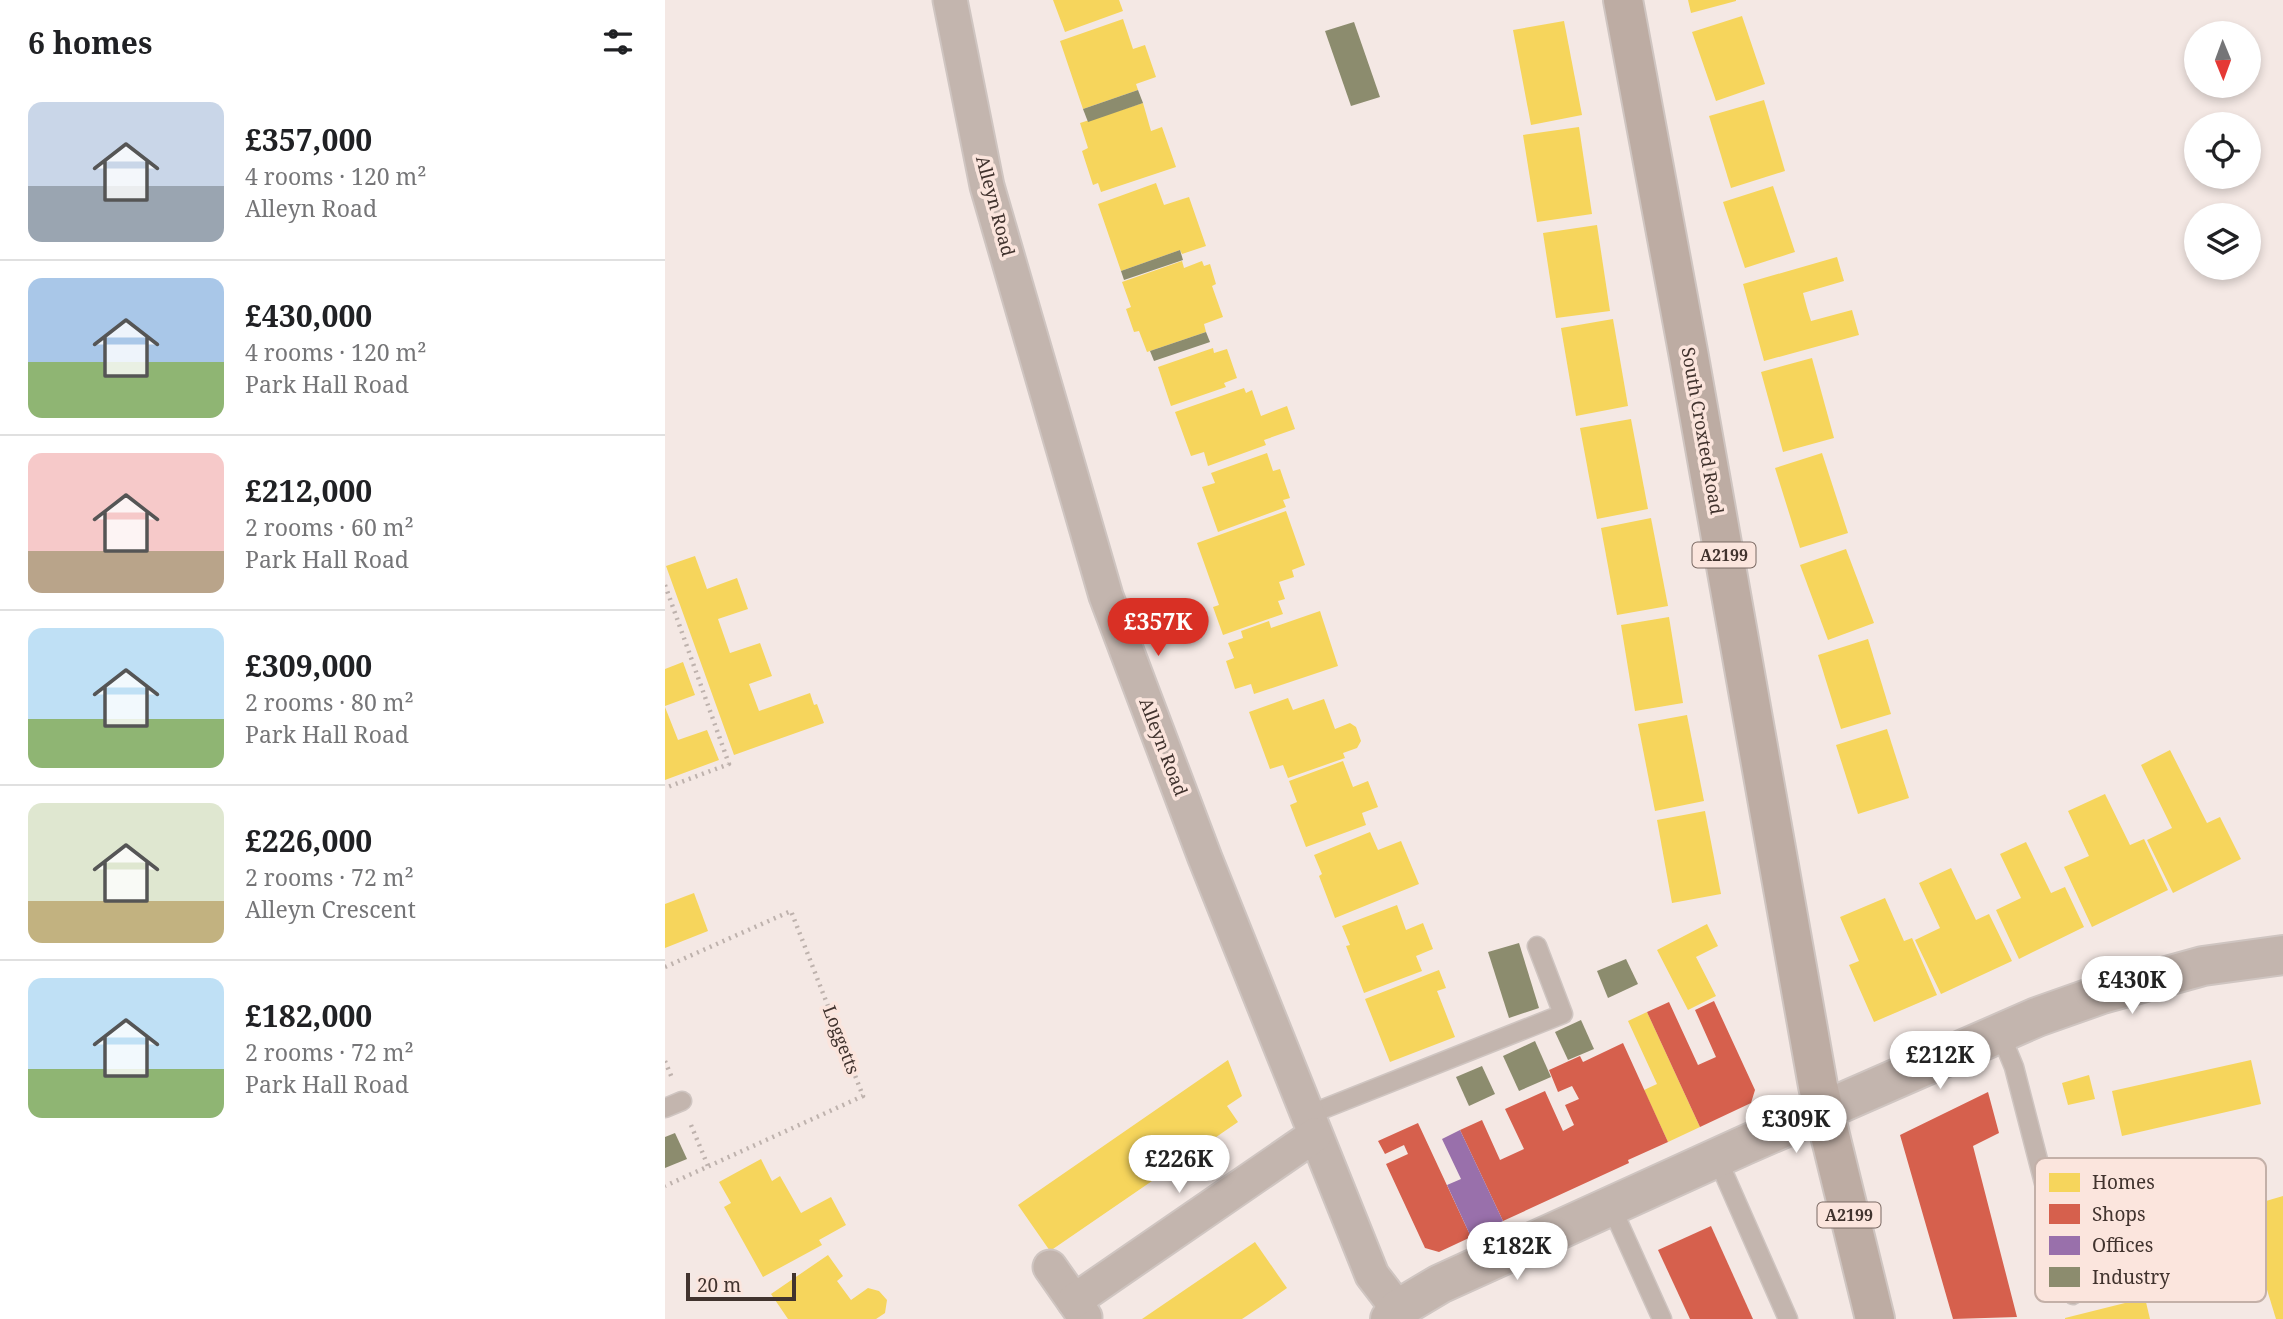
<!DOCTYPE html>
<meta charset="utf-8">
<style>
body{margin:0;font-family:"Noto Serif",serif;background:#f6f6f6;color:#202124;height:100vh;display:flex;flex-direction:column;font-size:26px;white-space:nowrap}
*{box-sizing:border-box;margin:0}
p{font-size:23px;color:#757577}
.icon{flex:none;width:38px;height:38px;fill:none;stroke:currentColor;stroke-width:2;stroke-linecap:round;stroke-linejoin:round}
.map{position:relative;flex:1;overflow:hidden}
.drawer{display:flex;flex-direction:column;background:#fff;width:665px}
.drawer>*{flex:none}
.needle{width:46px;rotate:179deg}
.tools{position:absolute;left:1519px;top:21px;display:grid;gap:14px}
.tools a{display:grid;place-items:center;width:77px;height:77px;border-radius:50%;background:#fff;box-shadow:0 4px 10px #0003;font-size:35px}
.scale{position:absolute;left:21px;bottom:18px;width:110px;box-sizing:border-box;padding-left:7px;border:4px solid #41332e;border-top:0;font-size:19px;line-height:24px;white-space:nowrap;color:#41332e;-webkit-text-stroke:5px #fbe5dd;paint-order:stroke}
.price{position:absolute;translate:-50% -60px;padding:0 16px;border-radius:24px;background:#fff;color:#222;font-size:23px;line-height:46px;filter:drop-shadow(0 2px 4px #0008)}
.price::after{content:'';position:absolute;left:50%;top:42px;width:21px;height:16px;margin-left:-10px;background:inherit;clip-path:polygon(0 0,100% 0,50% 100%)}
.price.current{background:#d93025;color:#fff}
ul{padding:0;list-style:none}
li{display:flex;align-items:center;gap:21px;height:175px;padding:0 28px}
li+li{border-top:2px solid #e0e0e0}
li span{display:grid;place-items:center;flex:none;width:196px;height:140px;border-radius:14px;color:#555}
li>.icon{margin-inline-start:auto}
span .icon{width:84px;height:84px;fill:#fffc;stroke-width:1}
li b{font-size:30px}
h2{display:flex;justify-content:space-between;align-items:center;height:84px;padding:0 28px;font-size:30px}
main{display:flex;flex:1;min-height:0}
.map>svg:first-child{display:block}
</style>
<main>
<section class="drawer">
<h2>6 homes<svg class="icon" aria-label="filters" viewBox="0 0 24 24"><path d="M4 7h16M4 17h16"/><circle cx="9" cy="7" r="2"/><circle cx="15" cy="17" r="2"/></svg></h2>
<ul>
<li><span style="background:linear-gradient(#c9d6e8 60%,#9aa5b1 0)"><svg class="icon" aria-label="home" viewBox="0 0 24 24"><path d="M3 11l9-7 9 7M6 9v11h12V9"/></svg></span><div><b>£357,000</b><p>4 rooms · 120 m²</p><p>Alleyn Road</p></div></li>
<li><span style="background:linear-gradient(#a9c7e8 60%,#8fb573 0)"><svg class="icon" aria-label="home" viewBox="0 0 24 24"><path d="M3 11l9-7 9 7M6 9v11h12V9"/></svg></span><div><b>£430,000</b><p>4 rooms · 120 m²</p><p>Park Hall Road</p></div></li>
<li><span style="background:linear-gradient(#f6c9c9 70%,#b9a48a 0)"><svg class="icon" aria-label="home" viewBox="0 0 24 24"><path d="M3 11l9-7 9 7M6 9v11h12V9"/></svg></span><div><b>£212,000</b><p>2 rooms · 60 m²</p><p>Park Hall Road</p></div></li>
<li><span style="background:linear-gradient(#bfe0f5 65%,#8fb573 0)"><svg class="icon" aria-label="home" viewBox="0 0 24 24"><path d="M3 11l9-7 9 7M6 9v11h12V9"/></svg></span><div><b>£309,000</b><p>2 rooms · 80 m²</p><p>Park Hall Road</p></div></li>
<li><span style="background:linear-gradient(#dfe7d0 70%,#c2b280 0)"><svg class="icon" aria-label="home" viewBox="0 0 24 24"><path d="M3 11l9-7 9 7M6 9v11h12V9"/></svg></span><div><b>£226,000</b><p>2 rooms · 72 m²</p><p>Alleyn Crescent</p></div></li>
<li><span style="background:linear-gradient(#bfe0f5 65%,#8fb573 0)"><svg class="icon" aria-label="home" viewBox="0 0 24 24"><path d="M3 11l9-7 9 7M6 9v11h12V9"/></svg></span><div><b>£182,000</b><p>2 rooms · 72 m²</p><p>Park Hall Road</p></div></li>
</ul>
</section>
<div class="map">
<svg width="1618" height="1319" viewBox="0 0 1618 1319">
<rect width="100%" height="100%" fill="#f4e8e4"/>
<g fill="#f6d55c">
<path d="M388,0H454L458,11L400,32Z"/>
<path d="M1023,0H1071V1L1026,13Z"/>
<path d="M1077,16L1100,84L1051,101L1027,32Z"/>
<path d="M458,19L468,49L480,45L491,77L471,84L473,90L418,109L395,41Z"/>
<path d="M899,21L917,115L866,125L848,30Z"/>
<path d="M1099,100L1120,171L1066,188L1044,116Z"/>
<path d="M478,103L486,131L497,127L511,167L436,192L433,183L428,185L417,151L423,148L415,123Z"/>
<path d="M914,127L927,214L872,222L858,135Z"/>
<path d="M491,183L499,205L524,197L541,246L517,254L515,250L456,271L433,204Z"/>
<path d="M1108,186L1130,252L1080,268L1058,202Z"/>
<path d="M932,225L945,311L891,318L878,233Z"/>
<path d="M1172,257L1179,281L1138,293L1142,308L1146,321L1187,310L1194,335L1099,361L1078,284Z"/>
<path d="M517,261L519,268L537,261L539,266L545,264L551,284L547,286L558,317L539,324L541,332L482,352L474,331L469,332L461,309L466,307L457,282Z"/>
<path d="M948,319L963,406L911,416L896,328Z"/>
<path d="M548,348L549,353L562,349L572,378L559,383L561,387L506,406L493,367Z"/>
<path d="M1147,358L1169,438L1118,452L1096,372Z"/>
<path d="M579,388L581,393L587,390L596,416L622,406L630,429L599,440L601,445L543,466L539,452L526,456L510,412Z"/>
<path d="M966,419L983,509L932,519L915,428Z"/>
<path d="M602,453L608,471L615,469L625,498L618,500L621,507L553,532L537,487L550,483L546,473Z"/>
<path d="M1157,453L1183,533L1135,548L1110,468Z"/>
<path d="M621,511L640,565L627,570L629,577L614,582L620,599L613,601L618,614L558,635L548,607L554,605L532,543Z"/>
<path d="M986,518L1003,606L952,615L936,528Z"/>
<path d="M1181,549L1209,623L1163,640L1135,565Z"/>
<path d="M30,556L42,589L72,578L83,609L53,619L65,653L95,643L107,676L84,684L94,711L145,693L149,705L152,704L159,723L69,755L1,566Z"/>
<path d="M655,611L673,666L589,694L586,684L570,689L561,661L569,658L563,643L578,638L576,631L604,621L606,628Z"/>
<path d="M1004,617L1018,703L970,711L956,625Z"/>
<path d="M1203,639L1226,714L1176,729L1153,655Z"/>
<path d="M18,662L30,695L0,706V669Z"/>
<path d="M623,698L628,710L659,699L670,729L685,723L691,727L696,741L692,748L678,753L680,758L623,778L618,765L605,769L584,712Z"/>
<path d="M0,707L13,740L42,730L54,760L0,780Z"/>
<path d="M1022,715L1039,801L990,811L973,724Z"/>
<path d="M1222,729L1244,798L1193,814L1171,745Z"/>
<path d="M1505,750L1542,823L1555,817L1576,859L1508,893L1482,840L1507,828L1476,765Z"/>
<path d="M678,761L688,787L703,781L713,807L697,813L701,825L641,847L625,805L632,802L624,781Z"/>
<path d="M1440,794L1465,845L1479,839L1503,890L1427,927L1399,867L1424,856L1403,811Z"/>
<path d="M1040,811L1056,894L1007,903L992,820Z"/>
<path d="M705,832L713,850L736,841L754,884L670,918L654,876L657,874L649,855Z"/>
<path d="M1361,842L1386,893L1400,887L1419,927L1354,959L1331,910L1356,898L1335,854Z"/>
<path d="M1286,868L1311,920L1324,914L1347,961L1276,994L1250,940L1275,928L1254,883Z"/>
<path d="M29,893L43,931L0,948V904Z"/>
<path d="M1220,898L1239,941L1247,938L1272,995L1209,1022L1184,965L1194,961L1175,917Z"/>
<path d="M732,905L741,930L758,923L768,949L751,956L757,971L699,993L681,946L685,945L677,926Z"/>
<path d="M1042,924L1053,946L1031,957L1051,996L1023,1010L992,950Z"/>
<path d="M774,970L781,988L772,991L790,1037L725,1062L700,999Z"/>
<path d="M982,1012L1035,1127L1003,1142L979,1090L992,1084L963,1021Z"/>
<path d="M563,1060L577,1096L562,1106L573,1122L385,1251L353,1205Z"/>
<path d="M1586,1060L1596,1104L1457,1136L1447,1091Z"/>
<path d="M1424,1075L1430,1099L1403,1105L1397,1083Z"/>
<path d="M96,1159L107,1181L115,1176L136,1213L166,1197L181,1225L154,1240L157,1245L98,1277L59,1207L66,1203L54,1182Z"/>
<path d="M1618,1196V1319H1611L1577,1208Z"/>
<path d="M590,1242L622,1288L598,1305L577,1319H477Z"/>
<path d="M163,1255L178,1276L172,1281L186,1300L203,1288L214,1291L222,1300L220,1313L211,1319H123L106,1294Z"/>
<path d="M1480,1298L1485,1319H1400V1318Z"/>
</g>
<g fill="#d6604d">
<path d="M1049,1001L1090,1090L1086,1103L1035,1127L982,1012L1004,1002L1033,1065L1051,1057L1030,1010Z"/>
<path d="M958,1043L1003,1142L963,1160L964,1163L838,1221L795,1130L817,1120L835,1160L859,1149L840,1109L880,1091L898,1131L909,1125L900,1105L914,1099L907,1086L893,1092L884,1070L915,1056L918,1062Z"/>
<path d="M1323,1092L1334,1133L1308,1146L1352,1317L1288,1319L1235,1135Z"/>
<path d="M753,1123L806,1237L774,1252L760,1248L721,1164L743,1154L739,1145L720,1154L713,1141Z"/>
<path d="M1046,1226L1088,1319H1025L993,1250Z"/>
</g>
<path fill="#9970ab" d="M795,1130L838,1221L806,1237L782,1185L796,1179L777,1139Z"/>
<g fill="#8c8c6e">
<path d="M689,22L715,97L686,106L660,31Z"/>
<path d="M473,90L478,103L423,122L418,109Z"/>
<path d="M515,250L518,260L459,280L456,271Z"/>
<path d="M541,332L545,342L489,361L485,351Z"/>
<path d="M854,943L874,1008L844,1018L823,952Z"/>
<path d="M961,959L973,984L943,998L932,971Z"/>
<path d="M916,1020L929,1049L903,1060L890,1032Z"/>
<path d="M870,1041L886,1077L854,1091L838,1056Z"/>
<path d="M817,1066L830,1094L804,1106L791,1077Z"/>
<path d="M10,1133L22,1159L0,1168V1137Z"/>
</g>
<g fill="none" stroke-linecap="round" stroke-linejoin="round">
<g stroke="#cfc5c1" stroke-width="21">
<g id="service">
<path d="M1335,1033L1349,1067L1408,1295"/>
<path d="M0,1108L17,1101"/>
<path d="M643,1115L898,1014L872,946"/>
<path d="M1052,1158L1123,1319"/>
<path d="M946,1206L997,1319"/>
</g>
</g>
<g stroke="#cfc5c1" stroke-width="37">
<g id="minor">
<path d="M285,0L322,186L441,596L540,858L707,1275L733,1309"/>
<path d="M385,1267L420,1317"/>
<path d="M409,1301L650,1135"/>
</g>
</g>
<g stroke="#cfc5c1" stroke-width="42">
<path id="tertiary" d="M725,1319L733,1309L775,1284L1080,1145L1372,1017L1437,994L1538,966L1618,955"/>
</g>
<g stroke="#cfc5c1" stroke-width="42">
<path id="primary" d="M958,0L1024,357L1153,1086L1210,1319"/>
</g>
<g stroke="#beb2ad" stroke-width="4.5" stroke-dasharray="2 5" stroke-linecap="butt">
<path d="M0,585L64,764L0,788"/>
<path d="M0,967L126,911L198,1096L0,1186"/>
<path d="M0,1061L7,1078"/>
<path d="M26,1125L43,1166"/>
</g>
<use href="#service" stroke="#c3b5ae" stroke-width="18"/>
<use href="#minor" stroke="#c3b5ae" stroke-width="33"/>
<use href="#tertiary" stroke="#c3b5ae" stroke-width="38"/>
<use href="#primary" stroke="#bdaca3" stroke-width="38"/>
</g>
<g text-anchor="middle" stroke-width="7" stroke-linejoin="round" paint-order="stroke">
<g fill="#fbe5dd" stroke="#796862" stroke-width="2">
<rect x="1027.5" y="542.5" width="63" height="25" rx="5"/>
<rect x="1152.5" y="1202.5" width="63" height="25" rx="5"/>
</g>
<g font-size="16" font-weight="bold" fill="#41332e">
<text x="1059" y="561">A2199</text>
<text x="1184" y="1221">A2199</text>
</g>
<g font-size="18" fill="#41332e" stroke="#fbe5dd">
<text transform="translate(330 206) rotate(75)" y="6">Alleyn Road</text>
<text transform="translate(1037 431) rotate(80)" y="6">South Croxted Road</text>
<text transform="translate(498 747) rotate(69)" y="6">Alleyn Road</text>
<text transform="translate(176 1040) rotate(69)" y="6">Loggetts</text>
</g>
</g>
<rect x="1370" y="1158" width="231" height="144" rx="10" fill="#fbe5dd" stroke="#c3b0a8" stroke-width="2"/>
<rect x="1384" y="1173" width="31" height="19" fill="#f6d55c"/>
<rect x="1384" y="1204" width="31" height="20" fill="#d6604d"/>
<rect x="1384" y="1236" width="31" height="19" fill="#9970ab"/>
<rect x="1384" y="1267" width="31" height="20" fill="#8c8c6e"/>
<g font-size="19" fill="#41332e">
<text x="1427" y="1189">Homes</text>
<text x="1427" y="1221">Shops</text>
<text x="1427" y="1252">Offices</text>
<text x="1427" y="1284">Industry</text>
</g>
</svg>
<div class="tools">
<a><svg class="needle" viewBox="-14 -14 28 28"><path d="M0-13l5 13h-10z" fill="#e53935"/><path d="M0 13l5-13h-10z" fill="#757577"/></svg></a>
<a><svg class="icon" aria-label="locate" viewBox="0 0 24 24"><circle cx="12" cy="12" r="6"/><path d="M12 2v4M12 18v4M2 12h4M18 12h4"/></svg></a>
<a><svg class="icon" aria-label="layers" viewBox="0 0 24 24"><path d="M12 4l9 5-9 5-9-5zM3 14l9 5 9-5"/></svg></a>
</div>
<div class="scale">20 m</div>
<b class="price current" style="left:493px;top:658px">£357K</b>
<b class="price" style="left:1467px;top:1016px">£430K</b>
<b class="price" style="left:1275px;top:1091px">£212K</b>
<b class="price" style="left:1131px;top:1155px">£309K</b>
<b class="price" style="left:514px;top:1195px">£226K</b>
<b class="price" style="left:852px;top:1282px">£182K</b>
</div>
</main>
